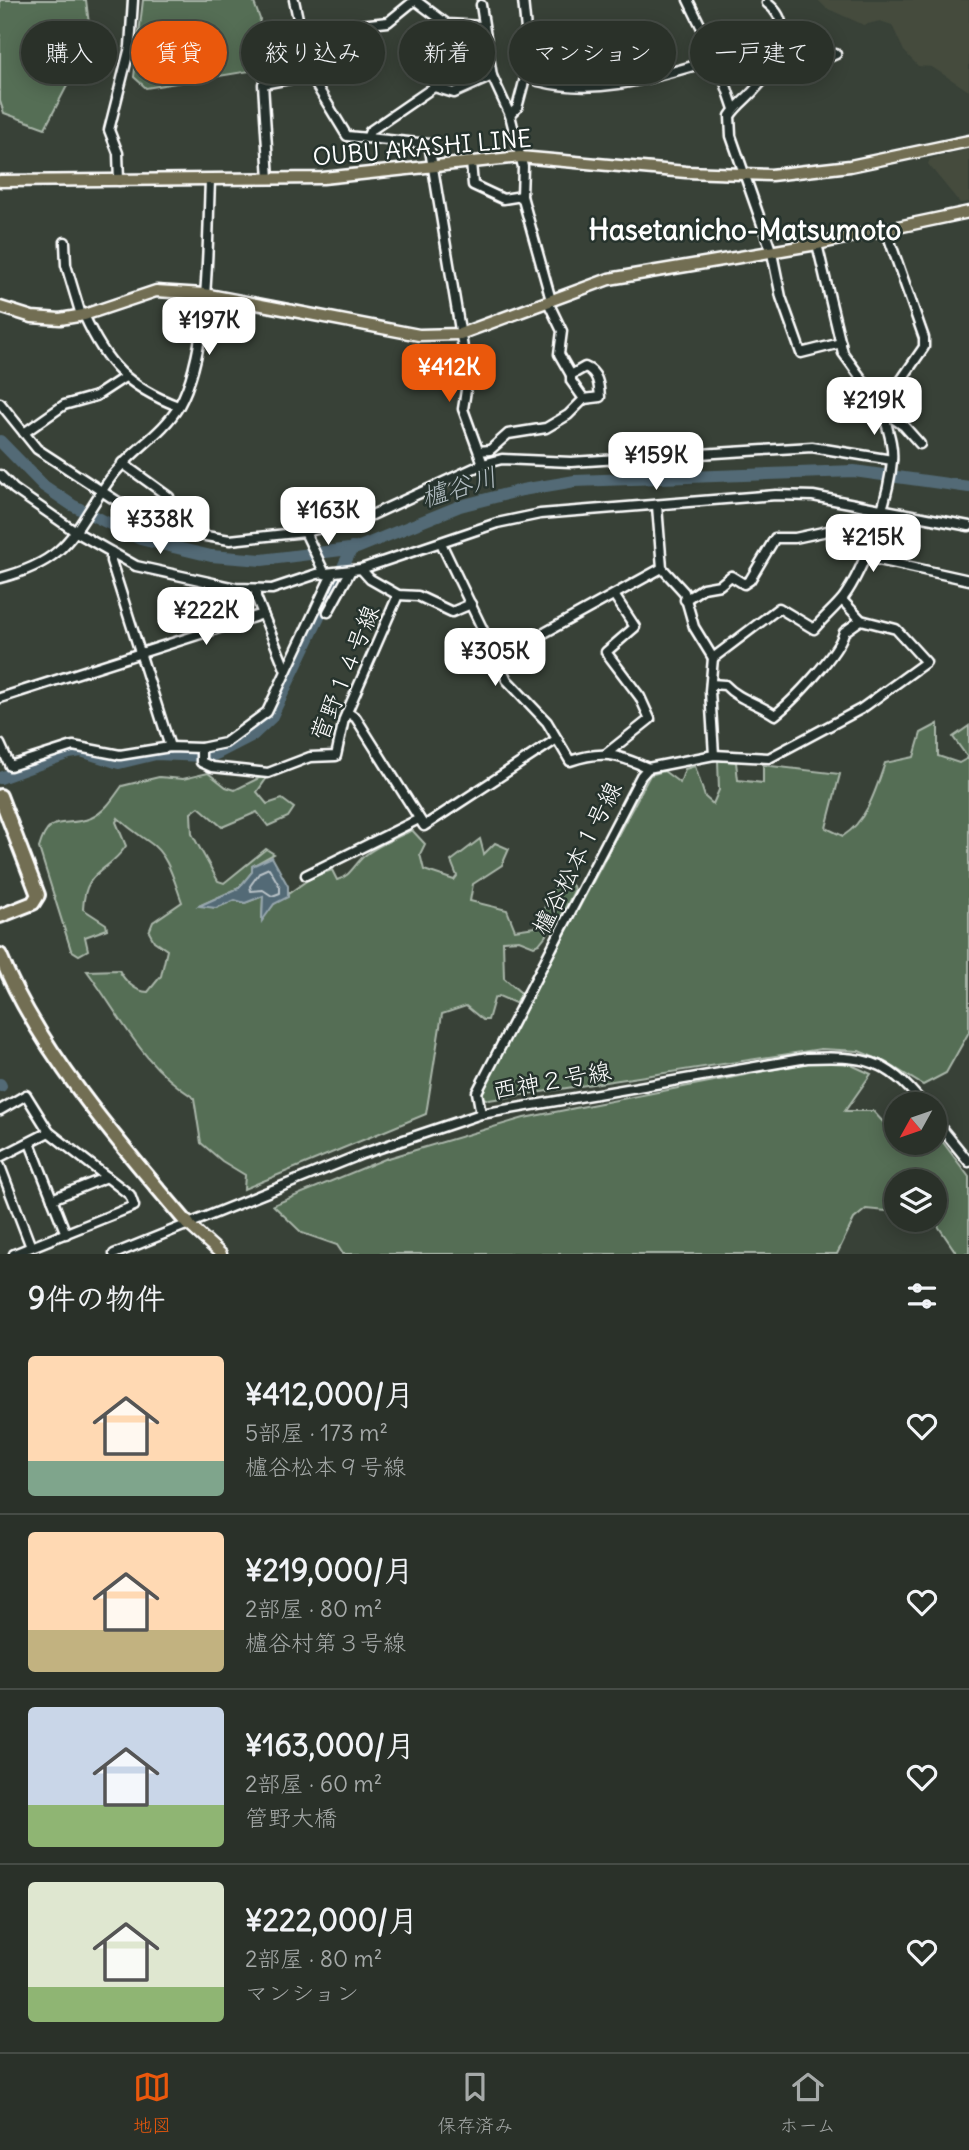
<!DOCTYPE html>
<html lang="ja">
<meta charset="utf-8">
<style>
body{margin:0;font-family:Delius,"Klee One",sans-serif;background:#323931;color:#f1f3f6;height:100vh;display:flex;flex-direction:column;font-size:26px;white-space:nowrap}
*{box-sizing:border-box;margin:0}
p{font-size:23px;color:#a5a9a8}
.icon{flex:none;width:38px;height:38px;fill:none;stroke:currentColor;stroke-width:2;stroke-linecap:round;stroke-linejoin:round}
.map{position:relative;height:1254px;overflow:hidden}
.drawer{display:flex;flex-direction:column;background:#2a3129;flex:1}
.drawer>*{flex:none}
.top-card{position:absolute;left:21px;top:21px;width:928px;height:63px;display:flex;gap:14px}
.needle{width:46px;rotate:230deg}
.fabs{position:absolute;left:884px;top:1092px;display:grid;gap:14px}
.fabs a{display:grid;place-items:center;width:63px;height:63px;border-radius:50%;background:#2a3129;box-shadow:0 4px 18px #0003,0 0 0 2px #464c46;font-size:35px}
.price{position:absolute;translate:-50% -60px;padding:0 16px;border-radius:14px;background:#fff;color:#222;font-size:23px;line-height:46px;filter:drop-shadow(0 2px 4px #0008)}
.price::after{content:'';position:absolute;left:50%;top:42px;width:21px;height:16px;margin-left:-10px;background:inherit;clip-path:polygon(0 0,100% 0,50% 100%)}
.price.selected{background:#ea580c;color:#fff}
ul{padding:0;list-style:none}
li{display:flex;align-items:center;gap:21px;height:175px;padding:0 28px}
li+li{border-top:2px solid #464c46}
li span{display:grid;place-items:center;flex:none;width:196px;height:140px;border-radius:7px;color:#555}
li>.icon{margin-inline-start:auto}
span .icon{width:84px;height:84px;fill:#fffc;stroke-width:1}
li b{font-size:30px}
h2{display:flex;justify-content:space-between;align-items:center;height:84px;padding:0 28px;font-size:30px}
.tag{padding:0 24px;border-radius:32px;background:#2a3129;box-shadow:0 4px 18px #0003,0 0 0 2px #464c46;font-size:24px;line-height:63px}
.tag.selected{background:#ea580c;color:#fff}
.tab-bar{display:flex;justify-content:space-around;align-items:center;height:98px;border-top:2px solid #464c46;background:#2a3129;font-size:19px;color:#a5a9a8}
.tab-bar a{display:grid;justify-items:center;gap:4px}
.tab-bar .selected{color:#ea580c}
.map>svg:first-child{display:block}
</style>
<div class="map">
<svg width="969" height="1254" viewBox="0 0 969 1254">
<rect width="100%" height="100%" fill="#384137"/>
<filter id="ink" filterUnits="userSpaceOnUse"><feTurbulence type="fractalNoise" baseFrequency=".0143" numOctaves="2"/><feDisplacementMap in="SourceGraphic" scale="14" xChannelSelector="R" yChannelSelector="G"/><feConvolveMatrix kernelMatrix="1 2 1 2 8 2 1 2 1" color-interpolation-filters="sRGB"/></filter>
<g filter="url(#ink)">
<g fill="#454b3e">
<path d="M818,0H969V91L932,67L918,66L904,51L892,25L880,21L864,25L826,8Z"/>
<path d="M969,149V202L960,203L928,164L930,159Z"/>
</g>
<g fill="#546e54" stroke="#aab6aa" stroke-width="2">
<path d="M0,0H86L91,40L45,128L4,113L0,101Z"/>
<path d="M143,0H253L260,19L250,71L146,88L134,77Z"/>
<path d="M938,724V756L959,763L968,758L953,737L969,726V1032L946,1073L923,1085L885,1062L859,1051L821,1049L489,1100L483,1098L481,1092L650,775L664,771L680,783L685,769L695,766L705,797L713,804L719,790L718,760L736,762L738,780L763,783V765L840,774L826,828L843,836C867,821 876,789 885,763L914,757L921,733Z"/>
<path d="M208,773L226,787L235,790L263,776L266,779L257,792L267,804L282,799L294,808L288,817L268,826L257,812L222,827L199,807L191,813L192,834L218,881L224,883L266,849L274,854L252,866V872L239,888L201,905L216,908L235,900L245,903L263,896L262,919L274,904L312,877L332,870L337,880C350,876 353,867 362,858C374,846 397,838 412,830L425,844L420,854L424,870L454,880L457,876L451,861L480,839L484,854L495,843L509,849L502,865L473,884L470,901L507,910L515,930L535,927L558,880L564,879L573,886L574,891L562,915L539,944L534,946L519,940L503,941L504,978L521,993L515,1003L499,996L494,999L488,1020H483L466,1006L442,1014L426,1114L244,1189L245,1175L222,1161L201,1143L194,1098C140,1063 124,1021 87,971L119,970C124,980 135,992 148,992L161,976L167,950L154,941L149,932L153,922L182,902C174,881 168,854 149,842C135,832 131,830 118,818L116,822L126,846C106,875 85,868 83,909L106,924L107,929L85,937L88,950L79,955L71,950L39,848C50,811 63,829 91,818C105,812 114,797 122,786L159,777L183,779Z"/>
<path d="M827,1059L849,1064L871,1074L845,1111H873L896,1136V1143L942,1141L969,1177V1254H957L934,1220V1181H896V1212L866,1209L854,1219L837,1254H343L337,1245L302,1233L273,1205L385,1159L524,1118Z"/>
</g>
<path fill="#526a76" stroke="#97a6ad" stroke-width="2" d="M272,857L288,886V897L274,904L262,921L263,896L245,903L235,900L216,908L199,906L239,888L252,872V866Z"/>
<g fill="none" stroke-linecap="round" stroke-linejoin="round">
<path stroke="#bac3c8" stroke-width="2" d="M269,868L280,887V893L272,896L263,890L251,891L250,886L260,872Z"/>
<g stroke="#526a76" stroke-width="12">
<path d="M0,441L44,486L72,505L140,539L211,556L262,560L357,548L460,506L522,490L575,481L854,471L969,487"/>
<path d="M0,778L69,753L81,751L119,763L156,754L205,756L216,754L253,735L271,718L352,548"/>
<path d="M0,1084L1,1086"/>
</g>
<g stroke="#fff" stroke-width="13">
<g id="minor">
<path d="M294,0L310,75L347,136L429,144L468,378L463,409L483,464"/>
<path d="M523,0L529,60L538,81C601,97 657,76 717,59"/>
<path d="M688,0L717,59L734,109"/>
<path d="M767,3C797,25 777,66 756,88C748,98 737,105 730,116L731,136L772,253L781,297L801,353L841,343"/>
<path d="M481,5L492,76L510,115L523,167L522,196L551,300"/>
<path d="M332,28L388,22L415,0L447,24L483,26"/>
<path d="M778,51L813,64L836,54"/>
<path d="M510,115L517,108L529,63"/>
<path d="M367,138L370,131L434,87L454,93L492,76"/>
<path d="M471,162L473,185L503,199L522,196"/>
<path d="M269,179L263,84L310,75"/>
<path d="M119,181L118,153L109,130L130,47L133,0"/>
<path d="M65,242L66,265L81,315"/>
<path d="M817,244L843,353L888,415L904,426L920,444"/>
<path d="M84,315C106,364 128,387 178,406"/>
<path d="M571,375V381L584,399"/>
<path d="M0,403L37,449L149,522L175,531L230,540L305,532L372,515L483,464L502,459L571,462L812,447L892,460"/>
<path d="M882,408L924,347V338L886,230"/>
<path d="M24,433L64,405L96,396L125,377"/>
<path d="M479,451L490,450L508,434L546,428L568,415L584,399L600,397C599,385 598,372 585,367L571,375L559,354L562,331L548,302"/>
<path d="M122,463L169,497L159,517H145"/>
<path d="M0,475L14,489L76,532L136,566L236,588L272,589L317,574L361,569L497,523L540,514L776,495L813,496L969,526"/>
<path d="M657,506L662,568L684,592L694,627L713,658"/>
<path d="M305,532L325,574"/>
<path d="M441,543L507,680L547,722L570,761C602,750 617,754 648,768"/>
<path d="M111,552V561L170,747"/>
<path d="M865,557L969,580"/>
<path d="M361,569L370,579L398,595L418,596L452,612L471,604"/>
<path d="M0,578C70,560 72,533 110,479C129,452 162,435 179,406C210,350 207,245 210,181"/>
<path d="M256,589V597L286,671"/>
<path d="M685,600L703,588L720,585L731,576L744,584L750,580L775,538H795L846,527L872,534"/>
<path d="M328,612L350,572"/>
<path d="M713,658L779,608L814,629C823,618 835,608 843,598C865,568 889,498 892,461C894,444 886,425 882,408"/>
<path d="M713,658L710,691L714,755"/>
<path d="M497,659L662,568"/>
<path d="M711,684L725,685C739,700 758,703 775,715C793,701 839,653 844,632L861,620"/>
<path d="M0,698L263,614"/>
<path d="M347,712L356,718L424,826L557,739"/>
<path d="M0,744L10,766L73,746L120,755L170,747L201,748L225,743L267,712L332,574"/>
<path d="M201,748V762L212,767L268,773L310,757L336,756L344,719L398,595"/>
<path d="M606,754L650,719L640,697L606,652L635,627L614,595"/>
<path d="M306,875L419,819"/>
<path d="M0,1110L26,1095L49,1132L130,1195L134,1206L14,1254"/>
<path d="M481,1114L477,1092L641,776L648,768L714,755L769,758L861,709L926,662L896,629L861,620L842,600"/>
<path d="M934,1119L969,1162"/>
<path d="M30,1143L66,1234"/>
<path d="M0,1157L49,1132"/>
<path d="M0,1166L31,1247"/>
<path d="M52,1199L107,1177"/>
<path d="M114,1254L362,1154L481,1114L807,1058C864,1056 886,1058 923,1104"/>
</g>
</g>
<g stroke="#fff" stroke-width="15">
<g id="major">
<path d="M0,181L323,178L520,157L686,172L771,175L850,166L969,141"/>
<path d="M0,307L32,317L60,319L84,315L156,291L204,294L419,335L460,334L609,279L817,244L969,212"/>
<path d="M188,1224L221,1254"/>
</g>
</g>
<g stroke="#fff" stroke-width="18">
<g id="highway">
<path d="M0,796L38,895L33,903L0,916"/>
<path d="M0,955C38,1050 122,1147 188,1224"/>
</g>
</g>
<use href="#minor" stroke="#26332d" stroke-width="8"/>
<use href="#major" stroke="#726e52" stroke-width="10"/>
<use href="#highway" stroke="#726e52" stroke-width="12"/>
</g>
</g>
<g text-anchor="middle" stroke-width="5" stroke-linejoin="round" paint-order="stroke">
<g font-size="24" fill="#fff" stroke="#26332d">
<text transform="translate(422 148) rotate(-5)" y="8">OUBU AKASHI LINE</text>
<text transform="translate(345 673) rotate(-68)" y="8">菅野１４号線</text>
<text transform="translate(577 858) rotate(-63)" y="8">櫨谷松本１号線</text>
<text transform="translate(552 1081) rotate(-10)" y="8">西神２号線</text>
</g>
<g font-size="26" font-style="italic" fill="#b1bcc1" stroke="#26332d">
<text transform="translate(459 487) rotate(-17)" y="9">櫨谷川</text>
</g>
<g font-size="28" font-weight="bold" fill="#fff" stroke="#26332d">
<text x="745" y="240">Hasetanicho-Matsumoto</text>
</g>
</g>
</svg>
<div class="fabs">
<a><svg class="needle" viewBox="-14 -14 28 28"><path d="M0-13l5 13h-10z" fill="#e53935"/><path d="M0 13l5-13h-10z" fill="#a5a9a8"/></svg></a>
<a><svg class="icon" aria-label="layers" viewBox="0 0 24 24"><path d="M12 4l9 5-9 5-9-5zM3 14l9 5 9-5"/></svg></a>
</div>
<b class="price" style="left:209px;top:357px">¥197K</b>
<b class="price selected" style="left:449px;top:404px">¥412K</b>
<b class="price" style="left:874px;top:437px">¥219K</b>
<b class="price" style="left:656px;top:492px">¥159K</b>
<b class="price" style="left:328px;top:547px">¥163K</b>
<b class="price" style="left:160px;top:556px">¥338K</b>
<b class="price" style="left:873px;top:574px">¥215K</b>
<b class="price" style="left:206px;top:647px">¥222K</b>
<b class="price" style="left:495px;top:688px">¥305K</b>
<div class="top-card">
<a class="tag">購入</a>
<a class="tag selected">賃貸</a>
<a class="tag">絞り込み</a>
<a class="tag">新着</a>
<a class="tag">マンション</a>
<a class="tag">一戸建て</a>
</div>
</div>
<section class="drawer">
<h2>9件の物件<svg class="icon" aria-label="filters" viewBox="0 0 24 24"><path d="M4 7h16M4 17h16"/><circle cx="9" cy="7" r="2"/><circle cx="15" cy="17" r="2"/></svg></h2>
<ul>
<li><span style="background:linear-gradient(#ffd9b3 75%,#7fa58c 0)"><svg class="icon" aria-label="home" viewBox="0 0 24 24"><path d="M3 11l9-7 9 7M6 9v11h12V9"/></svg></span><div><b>¥412,000/月</b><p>5部屋 · 173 m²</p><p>櫨谷松本９号線</p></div><svg class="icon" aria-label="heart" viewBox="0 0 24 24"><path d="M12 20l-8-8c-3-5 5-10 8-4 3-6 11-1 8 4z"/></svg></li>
<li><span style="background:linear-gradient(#ffd9b3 70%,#c2b280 0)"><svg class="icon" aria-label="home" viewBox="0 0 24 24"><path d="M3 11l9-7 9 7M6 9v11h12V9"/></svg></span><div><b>¥219,000/月</b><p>2部屋 · 80 m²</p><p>櫨谷村第３号線</p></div><svg class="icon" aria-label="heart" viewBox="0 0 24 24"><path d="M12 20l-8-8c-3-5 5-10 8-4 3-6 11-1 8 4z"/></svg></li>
<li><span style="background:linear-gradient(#c9d6e8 70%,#8fb573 0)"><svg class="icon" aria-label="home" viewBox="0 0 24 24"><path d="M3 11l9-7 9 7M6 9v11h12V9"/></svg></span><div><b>¥163,000/月</b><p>2部屋 · 60 m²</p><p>管野大橋</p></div><svg class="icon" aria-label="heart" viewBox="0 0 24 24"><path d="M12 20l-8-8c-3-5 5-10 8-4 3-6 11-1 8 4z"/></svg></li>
<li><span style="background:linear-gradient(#dfe7d0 75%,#8fb573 0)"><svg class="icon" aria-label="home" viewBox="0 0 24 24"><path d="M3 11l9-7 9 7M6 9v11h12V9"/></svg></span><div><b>¥222,000/月</b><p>2部屋 · 80 m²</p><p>マンション</p></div><svg class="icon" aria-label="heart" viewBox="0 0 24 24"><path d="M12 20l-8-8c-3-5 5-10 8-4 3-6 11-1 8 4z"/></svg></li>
</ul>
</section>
<nav class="tab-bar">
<a class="selected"><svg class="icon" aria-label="map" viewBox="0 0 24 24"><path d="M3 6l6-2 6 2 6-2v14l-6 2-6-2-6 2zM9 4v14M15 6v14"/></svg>地図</a>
<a><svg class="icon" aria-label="saved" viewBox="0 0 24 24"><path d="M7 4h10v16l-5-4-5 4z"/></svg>保存済み</a>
<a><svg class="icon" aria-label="home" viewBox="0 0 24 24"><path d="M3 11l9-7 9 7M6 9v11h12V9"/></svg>ホーム</a>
</nav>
